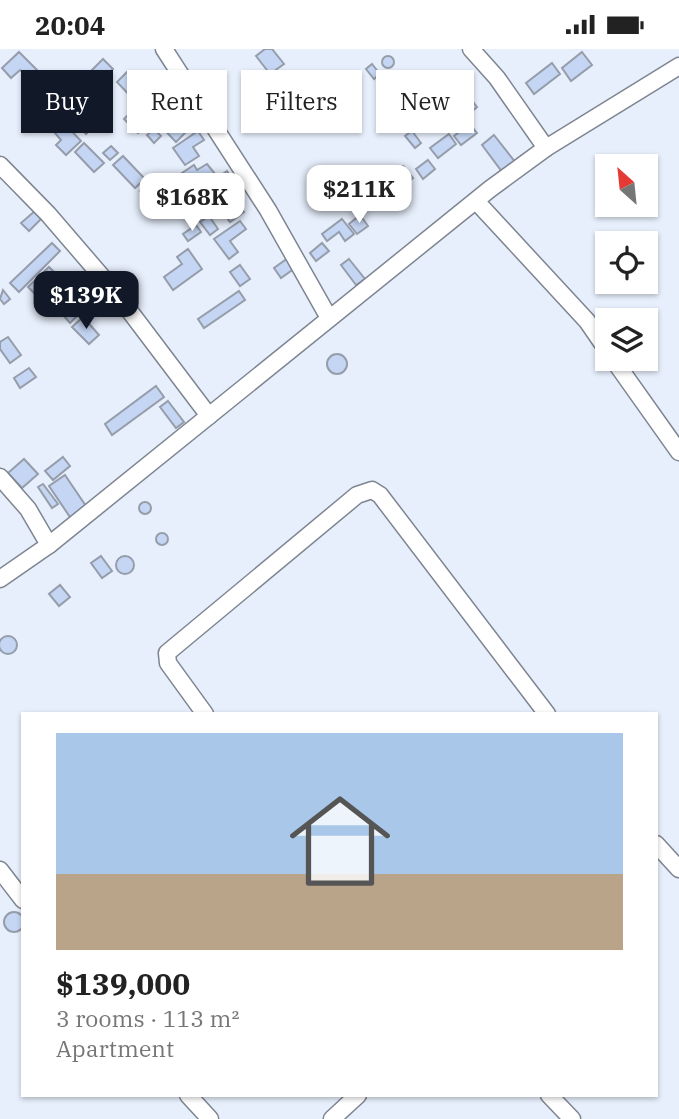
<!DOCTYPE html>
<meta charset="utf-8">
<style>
body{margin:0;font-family:"IBM Plex Serif",serif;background:#f6f6f6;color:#222;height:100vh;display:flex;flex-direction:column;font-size:26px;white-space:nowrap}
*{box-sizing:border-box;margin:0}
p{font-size:23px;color:#767676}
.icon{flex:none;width:38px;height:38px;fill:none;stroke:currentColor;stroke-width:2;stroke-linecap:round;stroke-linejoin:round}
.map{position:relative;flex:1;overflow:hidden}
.drawer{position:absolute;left:21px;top:663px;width:637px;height:385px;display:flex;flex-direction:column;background:#fff;border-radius:0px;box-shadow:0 2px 5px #0004}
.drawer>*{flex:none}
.hud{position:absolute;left:21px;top:21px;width:637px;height:63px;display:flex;gap:14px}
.needle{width:46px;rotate:333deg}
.tools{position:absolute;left:595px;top:105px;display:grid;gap:14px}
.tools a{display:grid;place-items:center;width:63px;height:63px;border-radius:0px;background:#fff;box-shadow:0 2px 5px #0004;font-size:35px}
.price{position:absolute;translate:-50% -60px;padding:0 16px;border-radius:14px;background:#fff;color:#222;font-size:23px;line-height:46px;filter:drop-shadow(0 2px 4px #0008)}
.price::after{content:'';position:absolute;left:50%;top:42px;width:21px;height:16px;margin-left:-10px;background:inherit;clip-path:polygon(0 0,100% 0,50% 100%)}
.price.selected{background:#111827;color:#fff}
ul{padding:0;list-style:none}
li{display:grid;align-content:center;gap:14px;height:371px;padding:0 35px}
li span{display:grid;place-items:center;height:217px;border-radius:0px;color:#555}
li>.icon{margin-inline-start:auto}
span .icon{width:126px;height:126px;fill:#fffc;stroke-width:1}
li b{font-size:30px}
.chip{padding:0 24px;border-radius:0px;background:#fff;box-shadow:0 2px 5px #0004;font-size:24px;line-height:63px}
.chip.selected{background:#111827;color:#fff}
.status{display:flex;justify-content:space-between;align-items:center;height:49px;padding:0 35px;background:#fff;direction:ltr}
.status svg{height:19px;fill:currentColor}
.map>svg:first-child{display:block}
</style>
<div class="status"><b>20:04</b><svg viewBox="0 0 49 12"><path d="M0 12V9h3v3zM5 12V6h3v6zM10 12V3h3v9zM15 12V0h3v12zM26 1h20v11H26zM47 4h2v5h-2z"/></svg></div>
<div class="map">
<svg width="679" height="1070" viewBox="0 0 679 1070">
<rect width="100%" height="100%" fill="#e7effc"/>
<g fill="#c5d6f4" stroke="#969daa" stroke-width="2">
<path d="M265,0H272L284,15L270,25L256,7Z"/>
<path d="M19,3L38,22L29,30L20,21L11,29L2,19Z"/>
<path d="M582,3L592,16L571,32L562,19Z"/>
<circle cx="388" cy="13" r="6"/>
<path d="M103,10L113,20L101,32L91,22Z"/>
<path d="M552,14L560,25L534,45L526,34Z"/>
<path d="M372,15L380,25L374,30L366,20Z"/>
<path d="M127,23L145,41L134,51L117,33Z"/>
<path d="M46,33L65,53L59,59L40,39Z"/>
<circle cx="402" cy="41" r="6"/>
<path d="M460,36L477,58L470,64L453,42Z"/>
<path d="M41,47L58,65L43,78L35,69L40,64L32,56Z"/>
<path d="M389,52L403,69L395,75L381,58Z"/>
<path d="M456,55L464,65L446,79L439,69Z"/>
<path d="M134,60L148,75L138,84L124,70Z"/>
<path d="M168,65L185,84L176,93L158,74Z"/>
<path d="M84,73L91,80L86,85L79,78Z"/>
<path d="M65,75L81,92L66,106L56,96L61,91L55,84Z"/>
<path d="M470,75L477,84L461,96L454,87Z"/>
<path d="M154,80L161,87L154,94L147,86Z"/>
<path d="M198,82L204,91L193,98L199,107L185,116L173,99Z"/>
<path d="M412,82L421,94L415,99L405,87Z"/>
<path d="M449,85L456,95L438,109L430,99Z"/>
<path d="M494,86L516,114L503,124L482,96Z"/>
<path d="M84,94L104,114L94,123L75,103Z"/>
<path d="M111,97L118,104L110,111L103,104Z"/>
<path d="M123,107L145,130L135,139L113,116Z"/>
<path d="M428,111L435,120L423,130L416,120Z"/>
<path d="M207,115L216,126L194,142L182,124L194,116L197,121Z"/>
<path d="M403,117L413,129L391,146L381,133Z"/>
<path d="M227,122L236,136L221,147L212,133Z"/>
<path d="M147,135L154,143L147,149L140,142Z"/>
<path d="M177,142L184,150L175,158L168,150Z"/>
<path d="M232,146L244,163L230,173L218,156Z"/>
<path d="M205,150L210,157L197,167L192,160Z"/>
<path d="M36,161L43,168L29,182L21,174Z"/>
<path d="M360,166L368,177L357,185L349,175Z"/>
<path d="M209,167L218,180L210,186L200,173Z"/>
<path d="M342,170L354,185L345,192L339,183L327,192L322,185Z"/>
<path d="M240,172L246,180L230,192L238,203L229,210L214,190Z"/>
<path d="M196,176L201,183L188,192L183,185Z"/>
<path d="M52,194L60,202L19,243L10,234Z"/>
<path d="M322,194L329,202L316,212L310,204Z"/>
<path d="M188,200L202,220L173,241L164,228L182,215L177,208Z"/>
<path d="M288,209L295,219L281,229L274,219Z"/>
<path d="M349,210L365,230L356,236L341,216Z"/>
<path d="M240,216L250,230L240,237L230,223Z"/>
<path d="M49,218L57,226L36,246L28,238Z"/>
<path d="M53,234L62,244L46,260L36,250Z"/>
<path d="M3,241L10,250L4,255L0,250Z"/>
<path d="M239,242L245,251L204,279L198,270Z"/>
<path d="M65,248L80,264L70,274L55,257Z"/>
<path d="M83,268L99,286L89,295L72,278Z"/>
<path d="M8,288L21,306L10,314L0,300V293Z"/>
<circle cx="337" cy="315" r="10"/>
<path d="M29,319L36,328L20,339L14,329Z"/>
<path d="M156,337L164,348L112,386L105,375Z"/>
<path d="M168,352L184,373L176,379L160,358Z"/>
<path d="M63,408L70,417L53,431L45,422Z"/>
<path d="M24,410L38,425L22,439L8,424Z"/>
<path d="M65,426L88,460L72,471L49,437Z"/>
<path d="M43,435L58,455L52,459L38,438Z"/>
<circle cx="145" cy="459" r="6"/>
<circle cx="162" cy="490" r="6"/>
<circle cx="125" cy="516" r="9"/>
<path d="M101,507L112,522L102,529L91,514Z"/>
<path d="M60,536L70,548L59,557L49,545Z"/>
<circle cx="8" cy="596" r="9"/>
<circle cx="14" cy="873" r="10"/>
</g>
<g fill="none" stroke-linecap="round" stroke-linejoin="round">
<g stroke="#7e8591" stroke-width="19">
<g id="minor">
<path d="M164,0L268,161L329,269"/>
<path d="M471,0L497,29L546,99"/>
<path d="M0,116L48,165L116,244L209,367"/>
<path d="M476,152L587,272L607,301"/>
<path d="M613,310L679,403"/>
<path d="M0,428L28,460L49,496"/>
<path d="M0,530L49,496L490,140L546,99L679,17"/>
<path d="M205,665L168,614L167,604L357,446L372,441L380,446L547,665"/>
<path d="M656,795L679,820"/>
<path d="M0,821L23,851"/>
<path d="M188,1046L210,1070"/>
<path d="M549,1046L572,1070"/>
<path d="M332,1070L358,1046"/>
</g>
</g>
<use href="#minor" stroke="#fff" stroke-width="16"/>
</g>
</svg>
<div class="tools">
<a><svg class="needle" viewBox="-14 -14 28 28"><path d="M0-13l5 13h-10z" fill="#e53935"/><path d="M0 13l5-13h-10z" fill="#767676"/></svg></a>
<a><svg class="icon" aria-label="locate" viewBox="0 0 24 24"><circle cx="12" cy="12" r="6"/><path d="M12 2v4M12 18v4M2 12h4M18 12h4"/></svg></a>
<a><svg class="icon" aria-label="layers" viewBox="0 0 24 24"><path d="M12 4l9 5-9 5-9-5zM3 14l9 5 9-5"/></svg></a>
</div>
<b class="price" style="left:359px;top:176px">$211K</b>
<b class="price" style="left:192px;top:184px">$168K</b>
<b class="price selected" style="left:86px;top:282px">$139K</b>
<div class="hud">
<a class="chip selected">Buy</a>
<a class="chip">Rent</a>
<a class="chip">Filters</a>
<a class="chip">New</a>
</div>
<section class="drawer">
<ul>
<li><span style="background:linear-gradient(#a9c7e8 65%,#b9a48a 0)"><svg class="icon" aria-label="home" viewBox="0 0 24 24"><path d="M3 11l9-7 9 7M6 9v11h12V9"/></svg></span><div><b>$139,000</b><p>3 rooms · 113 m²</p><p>Apartment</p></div></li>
</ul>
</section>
</div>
